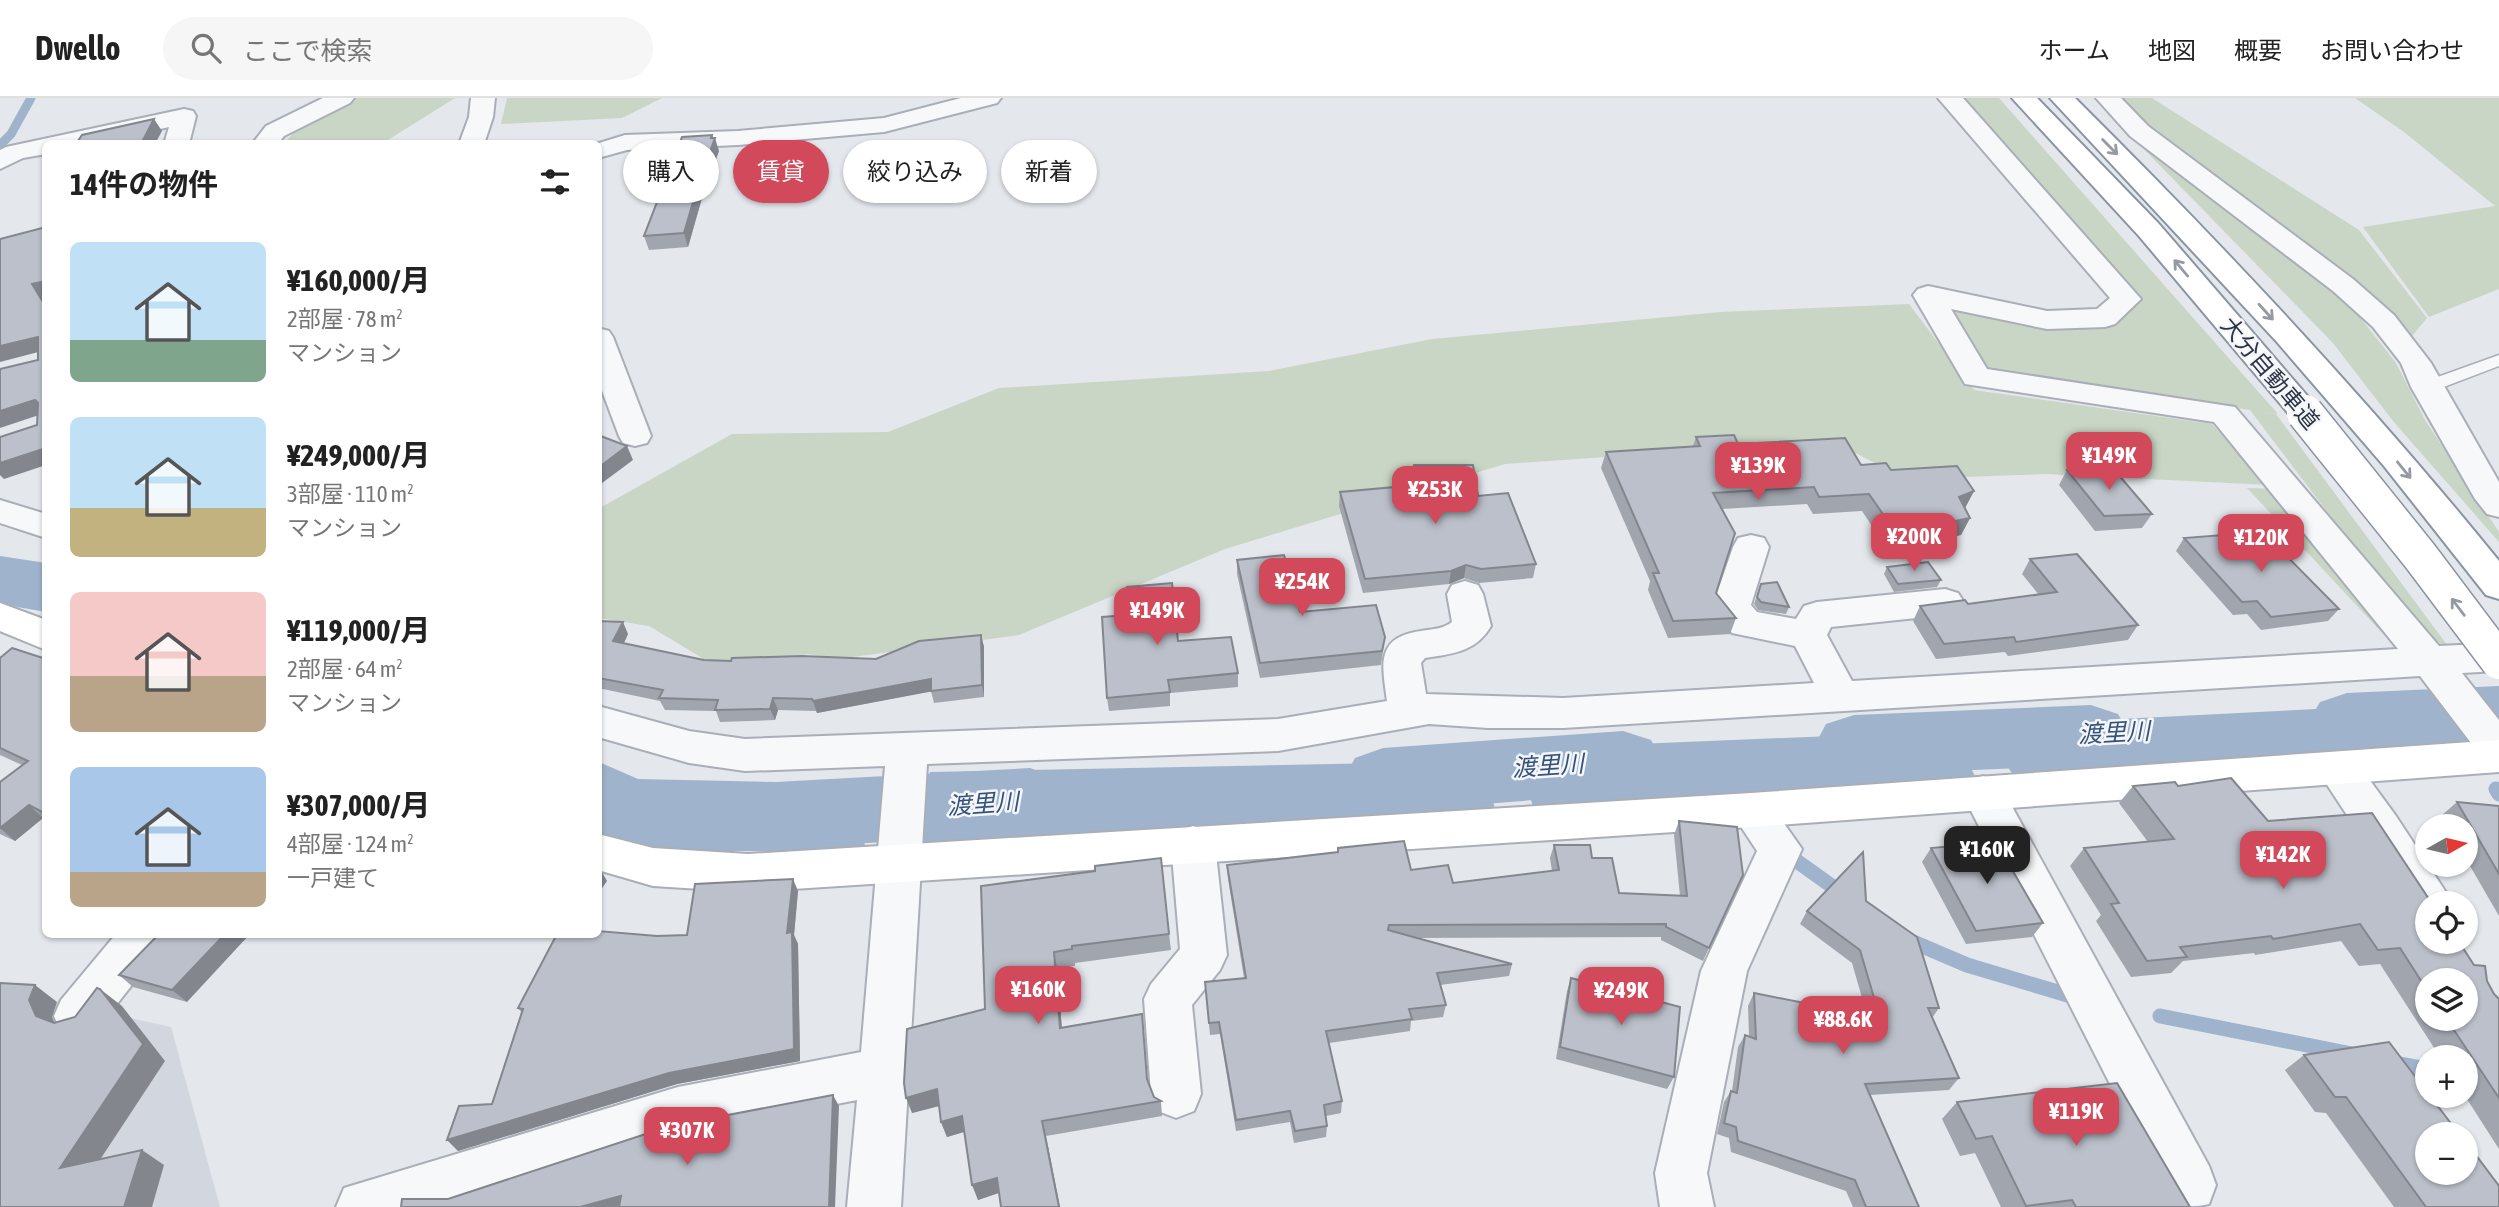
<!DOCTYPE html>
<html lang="ja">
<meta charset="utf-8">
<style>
body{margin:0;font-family:"Asap Condensed","Noto Sans JP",sans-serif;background:#f6f6f6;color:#222;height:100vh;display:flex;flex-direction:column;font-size:26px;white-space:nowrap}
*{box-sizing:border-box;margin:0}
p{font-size:23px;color:#767676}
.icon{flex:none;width:38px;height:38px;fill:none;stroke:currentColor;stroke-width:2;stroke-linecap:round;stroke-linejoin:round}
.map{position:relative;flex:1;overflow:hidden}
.details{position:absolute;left:42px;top:42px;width:560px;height:798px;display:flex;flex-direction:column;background:#fff;border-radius:10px;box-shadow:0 2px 5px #0004}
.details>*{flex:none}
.banner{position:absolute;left:623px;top:42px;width:665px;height:63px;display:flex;gap:14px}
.needle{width:46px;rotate:82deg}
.buttons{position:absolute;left:2415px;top:716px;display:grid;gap:14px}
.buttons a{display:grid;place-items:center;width:63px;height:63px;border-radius:50%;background:#fff;box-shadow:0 2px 5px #0004;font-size:35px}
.price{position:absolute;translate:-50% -60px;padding:0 16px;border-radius:14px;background:#d1495b;color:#fff;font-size:23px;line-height:46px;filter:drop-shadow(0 2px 4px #0008)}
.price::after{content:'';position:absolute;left:50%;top:42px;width:21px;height:16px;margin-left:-10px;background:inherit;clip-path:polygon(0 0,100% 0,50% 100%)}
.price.active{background:#222;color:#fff}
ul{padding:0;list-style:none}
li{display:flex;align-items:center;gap:21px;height:175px;padding:0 28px}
li span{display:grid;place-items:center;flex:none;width:196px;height:140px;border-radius:10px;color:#555}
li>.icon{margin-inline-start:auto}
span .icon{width:84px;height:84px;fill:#fffc;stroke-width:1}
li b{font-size:30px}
h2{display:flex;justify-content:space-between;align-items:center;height:84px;padding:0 28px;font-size:30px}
.pill{padding:0 24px;border-radius:32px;background:#fff;box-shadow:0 2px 5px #0004;font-size:24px;line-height:63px}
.pill.active{background:#d1495b;color:#fff}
header{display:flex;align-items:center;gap:42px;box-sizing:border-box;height:98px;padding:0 35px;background:#fff;border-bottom:2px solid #e0e0e0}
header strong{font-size:33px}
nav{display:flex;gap:38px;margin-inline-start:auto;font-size:24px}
.search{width:490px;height:63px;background:#f6f6f6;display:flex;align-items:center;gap:18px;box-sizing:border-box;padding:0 24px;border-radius:38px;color:#767676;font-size:26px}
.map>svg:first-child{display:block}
</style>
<header>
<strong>Dwello</strong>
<div class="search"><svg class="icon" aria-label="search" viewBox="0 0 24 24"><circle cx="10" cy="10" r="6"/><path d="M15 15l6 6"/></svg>ここで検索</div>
<nav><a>ホーム</a><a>地図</a><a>概要</a><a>お問い合わせ</a></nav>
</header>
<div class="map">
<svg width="2499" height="1109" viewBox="0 0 2499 1109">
<rect width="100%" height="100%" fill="#e4e7ec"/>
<path fill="#d2d6de" d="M0,891L171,929L220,1109H0Z"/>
<g fill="#c9d6c5">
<path d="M349,0H455L383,45L283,46L298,30Z"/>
<path d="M507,0H662L622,20L501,26Z"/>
<path d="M1959,0H1999L2278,316L2259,313L2276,316L2453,555L2409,522L2250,312L1988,275L1950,210L2049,226L2137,204Z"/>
<path d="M2117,0H2152L2359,132L2427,220L2412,238L2342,178L2166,50Z"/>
<path d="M2355,0H2499V191L2429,219L2363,129L2495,108L2404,34Z"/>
<path d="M2138,45L2352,209L2396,265L2425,322L2499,434V444L2393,323L2333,245Z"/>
<path d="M1909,206L1974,292L2212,326L2269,387L2046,376L1906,381L1832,343L1505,366L1225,451L1019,537L837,561L808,556L714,567L649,528L599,520L598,411L732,336L888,334L999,290L1269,273L1432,241L1720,214Z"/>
<path d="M2247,390L2279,391L2400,537L2386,539Z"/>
</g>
<g fill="#9fb4cc">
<path d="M0,462L34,479L0,502Z"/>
<path d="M2434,605L2466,639L2465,647L2014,679L1984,628Z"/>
<path d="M1952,633L1979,686L1535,716L1517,651Z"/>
<path d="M1481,663L1496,714L924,746L930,674Z"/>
<path d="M599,664L638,681L870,686L864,753H695L599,737Z"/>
</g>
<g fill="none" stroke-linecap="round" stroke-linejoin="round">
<path stroke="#9fb4cc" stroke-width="9" d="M0,47L11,36L31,0"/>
<g stroke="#9fb4cc" stroke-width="15">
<path d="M2496,691L2499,696"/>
<path d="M1784,754L1843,796"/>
<path d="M1906,841L1967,867L2071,898"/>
<path d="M2160,918L2352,956"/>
<path d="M2393,965L2427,971"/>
</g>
<g fill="#9fb4cc" fill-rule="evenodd">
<path d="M0,458L46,465V514L0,506Z"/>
<path d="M2499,588V646L2347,655L2320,646L2308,625L2320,604L2347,595Z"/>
<path d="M2091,607L2118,616L2130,637L2118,658L2091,667L1854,677L1826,668L1815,647L1826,626L1854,617Z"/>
<path d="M1623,633L1651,642L1663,664L1651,686L1623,695L1383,714L1355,704L1343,682L1355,660L1383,650Z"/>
<path d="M1030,670L1059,680L1070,703L1059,726L1030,736L705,754L598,745V679L705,688Z"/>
</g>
<g stroke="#a9aeb7" stroke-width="3">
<path id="lane" d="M2499,257V268L2433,293H2421L2418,289L2421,285Z"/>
</g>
<g stroke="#a9aeb7" stroke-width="4">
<g id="street">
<path d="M323,0H354L350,5L284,38L278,46H252L266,28Z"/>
<path d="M471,0H495L493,19L484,46H459L469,19Z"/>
<path d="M961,0H1001L997,5L884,34L738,47L627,52L598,60L596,46L625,37L738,33L884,20Z"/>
<path d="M1938,0H1963L2141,201L2115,226L2105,229L2047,231L1951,211L1987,271L2235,309L2439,548L2499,545V573L2462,575L2499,622V667L2484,662L2420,578L1563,630H1488L1429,626L1278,653L927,666L901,1109H847L857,1002L678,1037L459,1109H336L344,1090L678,989L861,954L885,668L745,673L689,665L598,639V608L689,633L745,641L1278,621L1387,603C1382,567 1375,539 1421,533C1433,531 1443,531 1452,524L1447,496L1452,487L1465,483L1478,487L1483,496L1491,528C1476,554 1452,556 1425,560L1421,565L1426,596L1563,600L1814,585L1795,548L1732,535L1712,510L1733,449L1738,440L1751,437L1764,440L1769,449L1751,507L1757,514L1796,521L1804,508L1817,504L1945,491L1958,495L1964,504L1958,513L1945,517L1831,529L1827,537L1852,583L2398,551L2214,324L1965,286L1913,197L1918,191L1928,188L2047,213L2097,211L2110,200Z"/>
<path d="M2096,0H2121L2148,28L2353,181L2394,217L2431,265L2499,384V419L2487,416L2475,401L2411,289L2401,265L2373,229L2333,193L2130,38Z"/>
<path d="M184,11L193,13L196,18L189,46H164L169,29L92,46H46V56L23,60L0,71V52L6,49Z"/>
<path d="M598,230L609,233L613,239L651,338L647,345L635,348L623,345L619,338L598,282Z"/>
<path d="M0,402L46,416V440L0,425Z"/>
<path d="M2337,654L2352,658L2396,718L2453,805H2427V823L2414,819L2316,670L2322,658Z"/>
<path d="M1983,678L1998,683L2209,1068L2216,1087L2209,1106C2197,1109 2183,1109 2171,1106L1962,695L1968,683Z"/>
<path d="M1751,695L1766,700L1802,751L1747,873L1707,1075L1714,1109H1660L1655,1075L1701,873L1757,753L1730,712L1736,700Z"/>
<path d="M1193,728L1208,733L1215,746L1227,857L1220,872L1192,907L1201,996L1194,1013L1176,1020L1158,1013L1151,996L1144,901L1151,886L1180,851L1171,746L1178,733Z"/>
<path d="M116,836H168L161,850L95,934L78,940L61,934L54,918L61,902Z"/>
</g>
</g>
<g stroke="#a9aeb7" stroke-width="4">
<g id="secondary">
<path d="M0,505L46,522V552L0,533Z"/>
<path d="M2499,642V674L1751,729L748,794L653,788L598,772V736L653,750L748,756L1751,695Z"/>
</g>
</g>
<g stroke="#8b94a3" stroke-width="4">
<g id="highway">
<path d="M2012,0H2037L2159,126L2316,308L2321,315L2316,322L2305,325L2294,322L2139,138Z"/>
<path d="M2050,0H2075C2224,148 2367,300 2499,463V501L2486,497L2384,368L2277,244Z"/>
</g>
</g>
<use href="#lane" fill="#f7f8fa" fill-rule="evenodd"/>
<use href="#street" fill="#f7f8fa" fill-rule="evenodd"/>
<use href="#secondary" fill="#fff" fill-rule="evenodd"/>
<use href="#highway" fill="#fff" fill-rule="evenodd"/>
<g stroke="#8b94a3" stroke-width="39" stroke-linecap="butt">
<path id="highway-bridge" d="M2305,315L2420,458L2499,563"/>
</g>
<use href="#highway-bridge" stroke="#fff" stroke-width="36"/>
</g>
<g fill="#a1a5ae" fill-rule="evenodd">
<path d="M712,37L719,53L704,93L688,149L649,152L644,138Z"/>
<path d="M1696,339L1891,372L1974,393L1965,410L1970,420L1961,437L1888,452L1862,413L1813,416L1807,406L1722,411L1716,495L1736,520L1730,536L1668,540L1648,492L1650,483L1601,370L1606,354L1693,348Z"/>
<path d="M1414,367L1478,398L1536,466L1533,480L1479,485L1464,480L1449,486L1363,495L1339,408L1340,394L1414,387L1413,381Z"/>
<path d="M2067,372L2152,416L2142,430L2095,433L2059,387Z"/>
<path d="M2184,440L2339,511L2328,523L2261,532L2247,516L2233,517L2176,453Z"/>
<path d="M2030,461L2138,527L2128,542L2008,558L2005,554L1936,561L1913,523L1920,508L1968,506L2039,497L2022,476Z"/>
<path d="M1237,462L1300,514L1385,539L1381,567L1260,580L1237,476Z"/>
<path d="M1887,469L1941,482L1937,489L1894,494L1884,476Z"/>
<path d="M1761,486L1789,509L1786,516L1758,512L1754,506Z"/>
<path d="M598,523L628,536L624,545L704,562L731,563L876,561L981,537L984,549V599L934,605L931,593L817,615L816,613L778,612L775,622L720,624L716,613L665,612L660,603L598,590Z"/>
<path d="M1178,543L1238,575V589L1170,595V608L1109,613L1107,600Z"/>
<path d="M0,560L46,561V722L43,720L15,743L0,736V684L22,667L0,657Z"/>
<path d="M2133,688H2178L2268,723L2474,867L2487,883L2494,896L2499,901V1051L2465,998H2466V959H2440L2380,866L2359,868L2341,843L2255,857L2254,855L2183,863L2171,875L2131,879L2096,823L2101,817L2070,768L2084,750L2148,744L2119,705ZM2427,882L2466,920H2427Z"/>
<path d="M2457,704L2499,708V818L2466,761V728H2447L2441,718Z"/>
<path d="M1679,723L1743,777L1703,863L1661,842V839L1419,840L1512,866L1509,878L1440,887L1446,907L1443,919L1411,923L1410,933L1329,945L1342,1003L1341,1015L1326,1018L1327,1028L1326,1039L1294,1045L1290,1024L1236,1033L1220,936L1210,937L1205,884L1244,880L1228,781L1227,767L1337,755L1338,750L1453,785L1552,773L1550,760L1554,747L1592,760L1619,795L1680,798L1674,737Z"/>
<path d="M1931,750L2043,825L2032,839L1966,846L1922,764Z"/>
<path d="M981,788L1169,836L1171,852L1075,865V868L1057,870L1062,930L1142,916L1147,983L1154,999L1161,1003L1162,1018L1046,1038L999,1095L978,1102L964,1034L947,1039L941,1024L939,1008L912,1015L985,911Z"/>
<path d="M798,793L794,837L798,846L800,963L677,986L458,1053L492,1006L522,915L518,910L555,840L543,836L657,838L687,837Z"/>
<path d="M1866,803L1939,910L1932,920L1959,980L1949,992L1870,997L1919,1109H1853L1846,1093L1731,1054L1729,1040L1717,1036L1724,1004L1731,993H1732L1738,949L1745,937L1749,938L1748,908L1754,895L1867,917L1852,865L1800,826L1807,813Z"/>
<path d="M159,836L187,904L133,889L119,877Z"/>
<path d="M1571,880L1674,979L1667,991L1556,961L1567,893Z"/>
<path d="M2304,957L2499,1109H2394L2326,1015L2315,1014L2285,972Z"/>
<path d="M1957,1004L2190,1109H2001L1975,1055L1960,1058L1942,1021Z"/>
</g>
<g fill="#83868d">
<path d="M154,21L162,33L155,46H141Z"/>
<path d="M712,37L714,43L715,40L719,53L704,93L688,149L684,135Z"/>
<path d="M46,183V198L42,199L46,205V209L32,186Z"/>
<path d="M38,239L46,252L0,264V248Z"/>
<path d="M35,302L45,315L0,330V313Z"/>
<path d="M627,348L633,362L598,388V370Z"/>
<path d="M46,350V367L4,381L0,377V365Z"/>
<path d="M1974,393L1965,410L1950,416L1959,399Z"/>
<path d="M1970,420L1961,437L1888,452L1896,435Z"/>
<path d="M1466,467L1464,480L1449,486L1451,473Z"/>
<path d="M623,524L628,536L619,555L613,543Z"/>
<path d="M981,537L984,549V599L982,587Z"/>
<path d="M931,581L934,593L817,615L813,603Z"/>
<path d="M773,600L778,612L775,622L770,611Z"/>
<path d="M29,707L43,720L15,743L0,730Z"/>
<path d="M599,769L607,783L598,796Z"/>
<path d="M793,781L798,793L794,837L798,846L800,963L677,986L458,1053L447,1042L787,835Z"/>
<path d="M225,836H250L187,904L172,892Z"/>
<path d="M1054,854L1057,870L1063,946L1060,930Z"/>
<path d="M35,887L57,904L52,919L59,935L36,918L29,902Z"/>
<path d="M100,891L122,908L165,963L84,1086L60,1070Z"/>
<path d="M937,991L943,1007L912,1015L906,1000Z"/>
<path d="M833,997L839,1008L835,1109H829Z"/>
<path d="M962,1018L967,1033L947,1039L941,1024Z"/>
<path d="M1042,1023L1046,1038L1060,1109H1059Z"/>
<path d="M142,1052L164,1067L152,1109H124Z"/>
<path d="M997,1080L1001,1094L978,1102L972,1087Z"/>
<path d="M621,1098L629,1109H580Z"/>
</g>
<g fill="#bbc0ca" stroke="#83868d" stroke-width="2">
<path d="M154,21L141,46H76L82,37Z"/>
<path d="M712,37L711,40H715L700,80L684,135L644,138L682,39Z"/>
<path d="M46,129V183L32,186L46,209V350L0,365V339L37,327L38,305L35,302L0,313V271L38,262V239L0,248V141Z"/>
<path d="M598,337L627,348L598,370Z"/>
<path d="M1734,337L1738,346L1845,340L1861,367L1886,365L1891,372L1957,368L1974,393L1959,399L1970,420L1896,435L1869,396L1819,399L1814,389L1713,395L1735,435L1716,495L1736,520L1673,523L1653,475H1659L1606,354L1700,348L1696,339Z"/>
<path d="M1414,367H1473L1478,398L1508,395L1536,466L1481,471L1466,467L1451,473L1365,481L1340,394L1417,387Z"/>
<path d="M2111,368L2152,416L2104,418L2067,372Z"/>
<path d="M2263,434L2339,511L2271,519L2257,503L2242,504L2184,440Z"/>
<path d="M2077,456L2138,527L2016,544L2014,539L1944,546L1920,508L1965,502L1968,506L2057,494L2030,461Z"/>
<path d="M1284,457L1300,514L1376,507L1385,539L1382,553L1260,565L1237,462Z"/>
<path d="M1928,464L1941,482L1898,486L1887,469Z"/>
<path d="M1777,484L1789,509L1761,504L1757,499L1761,486Z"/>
<path d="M1172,485L1178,543L1231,539L1238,575L1168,582L1170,594L1107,600L1102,519L1129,517L1127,489Z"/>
<path d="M598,523L623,524L613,543L704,562L731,563L732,560L802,558L876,561L919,543L981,537L982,587L931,593V581L813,603L812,601L773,600L770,611L715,612L718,602L659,600L663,592L598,580Z"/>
<path d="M12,550L46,561V716L29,707L0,730V684L28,663L0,650V560Z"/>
<path d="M2231,680L2268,723L2372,715L2431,804L2435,805H2427V844H2459L2474,867L2485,868L2487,883L2494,896L2499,901V1000L2446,920H2466V882H2427V892L2400,850L2378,852L2360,826L2273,841L2271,838L2180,849L2187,859L2147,863L2111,806L2119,805L2084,750L2174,741L2133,688L2175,684L2178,688Z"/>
<path d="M2457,704L2499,708V776Z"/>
<path d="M1679,723L1737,729L1743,777L1709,850L1666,829V826L1389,827L1388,832L1512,866L1437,875L1446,907L1409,911L1412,921L1326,933L1342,1003L1324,1007L1327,1028L1295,1033L1290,1013L1236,1022L1219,924L1209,925L1205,884L1246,880L1227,767L1338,754V750L1404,743L1411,772L1448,767L1453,785L1559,772L1554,747H1590L1592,760H1612L1619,795L1687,798Z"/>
<path d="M1996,744L2043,825L1976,833L1931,750Z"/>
<path d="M1863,754L1866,803L1917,839L1939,910H1928L1959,980L1865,986L1919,1109H1866L1855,1082L1738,1043L1736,1029L1724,1025L1731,993L1737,995L1745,937L1756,941L1754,895L1880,920L1860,852L1807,813Z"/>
<path d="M1161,760L1169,836L1072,848V851L1054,854L1060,930L1142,916L1147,981L1154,999L1161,1003L1042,1023L1059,1109H1001L997,1080L972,1087L962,1018L941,1024L937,991L906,1000L904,985L907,931L985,911L981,788L1095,773V768Z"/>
<path d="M793,781L787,835L792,834L794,951L669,975L447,1042L459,1008L492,1006L523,911L518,910L557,836H598V833L657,838L687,837L695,786Z"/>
<path d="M159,836H225L172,892L119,877Z"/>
<path d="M1571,880L1680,909L1674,979L1560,949Z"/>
<path d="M0,885L35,887L29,902L36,918L54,925L75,919L97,890L100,891L143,946L60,1070L142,1052L124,1109H0Z"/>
<path d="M2389,944L2427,994V998H2430L2459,1036H2427V1074H2466V1044L2499,1088V1109H2426L2346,999H2335L2304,957Z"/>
<path d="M2117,985L2190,1109H2076L2072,1102L2026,1108L1992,1038L1976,1041L1957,1004Z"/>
<path d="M833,997L829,1109H619L621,1098L580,1109H401L402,1101H448L670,1028Z"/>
</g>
<defs><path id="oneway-shaft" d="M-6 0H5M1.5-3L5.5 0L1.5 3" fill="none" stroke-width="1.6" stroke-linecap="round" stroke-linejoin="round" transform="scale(1.75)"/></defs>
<g stroke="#959aa2">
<use href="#oneway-shaft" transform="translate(2110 49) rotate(45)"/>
<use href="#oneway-shaft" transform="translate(2181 170) rotate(-130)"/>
<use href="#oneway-shaft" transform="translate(2266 214) rotate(48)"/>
<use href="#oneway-shaft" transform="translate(2404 372) rotate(51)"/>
<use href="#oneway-shaft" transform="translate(2458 509) rotate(-127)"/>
</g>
<g text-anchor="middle" stroke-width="5" stroke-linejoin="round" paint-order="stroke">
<g font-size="23" fill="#2b3445" stroke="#f4f6f9">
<text transform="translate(2270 275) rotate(50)" y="8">大分自動車道</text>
</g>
<g font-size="24" font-style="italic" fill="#34527a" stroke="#f4f6f9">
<text transform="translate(2114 635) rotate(-3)" y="8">渡里川</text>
<text transform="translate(1548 668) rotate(-4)" y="8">渡里川</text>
<text transform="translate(983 706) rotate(-4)" y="8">渡里川</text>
</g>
</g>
</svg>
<div class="buttons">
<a><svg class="needle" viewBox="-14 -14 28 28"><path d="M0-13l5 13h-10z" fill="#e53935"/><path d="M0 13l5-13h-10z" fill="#767676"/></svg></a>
<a><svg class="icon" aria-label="locate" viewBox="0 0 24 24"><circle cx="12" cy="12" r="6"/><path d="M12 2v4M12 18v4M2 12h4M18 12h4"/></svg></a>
<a><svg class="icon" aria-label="layers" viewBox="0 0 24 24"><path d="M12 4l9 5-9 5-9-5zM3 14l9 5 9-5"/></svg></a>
<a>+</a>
<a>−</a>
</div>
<b class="price" style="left:2109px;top:394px">¥149K</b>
<b class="price" style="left:1758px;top:404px">¥139K</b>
<b class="price" style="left:1435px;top:428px">¥253K</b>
<b class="price" style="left:1914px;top:475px">¥200K</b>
<b class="price" style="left:2261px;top:476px">¥120K</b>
<b class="price" style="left:1302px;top:520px">¥254K</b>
<b class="price" style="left:1157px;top:549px">¥149K</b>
<b class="price active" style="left:1987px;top:788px">¥160K</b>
<b class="price" style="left:2283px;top:793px">¥142K</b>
<b class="price" style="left:1038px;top:928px">¥160K</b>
<b class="price" style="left:1621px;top:929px">¥249K</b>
<b class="price" style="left:1843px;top:958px">¥88.6K</b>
<b class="price" style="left:2076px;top:1050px">¥119K</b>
<b class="price" style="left:687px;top:1069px">¥307K</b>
<div class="banner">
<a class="pill">購入</a>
<a class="pill active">賃貸</a>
<a class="pill">絞り込み</a>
<a class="pill">新着</a>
</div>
<section class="details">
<h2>14件の物件<svg class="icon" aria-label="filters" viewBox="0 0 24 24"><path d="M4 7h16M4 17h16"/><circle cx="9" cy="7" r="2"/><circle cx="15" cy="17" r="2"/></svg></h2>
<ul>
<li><span style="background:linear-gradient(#bfe0f5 70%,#7fa58c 0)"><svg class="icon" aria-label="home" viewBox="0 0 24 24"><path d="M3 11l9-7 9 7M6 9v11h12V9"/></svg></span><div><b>¥160,000/月</b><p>2部屋 · 78 m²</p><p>マンション</p></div></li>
<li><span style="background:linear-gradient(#bfe0f5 65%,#c2b280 0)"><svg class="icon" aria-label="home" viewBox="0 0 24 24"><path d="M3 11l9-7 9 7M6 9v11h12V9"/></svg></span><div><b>¥249,000/月</b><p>3部屋 · 110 m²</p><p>マンション</p></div></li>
<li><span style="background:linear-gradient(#f6c9c9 60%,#b9a48a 0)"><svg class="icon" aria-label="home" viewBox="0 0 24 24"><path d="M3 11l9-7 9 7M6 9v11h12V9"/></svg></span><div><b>¥119,000/月</b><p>2部屋 · 64 m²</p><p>マンション</p></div></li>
<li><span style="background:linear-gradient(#a9c7e8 75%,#b9a48a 0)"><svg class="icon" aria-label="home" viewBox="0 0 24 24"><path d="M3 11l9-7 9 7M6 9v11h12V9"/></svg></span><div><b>¥307,000/月</b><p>4部屋 · 124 m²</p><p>一戸建て</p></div></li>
</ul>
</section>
</div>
